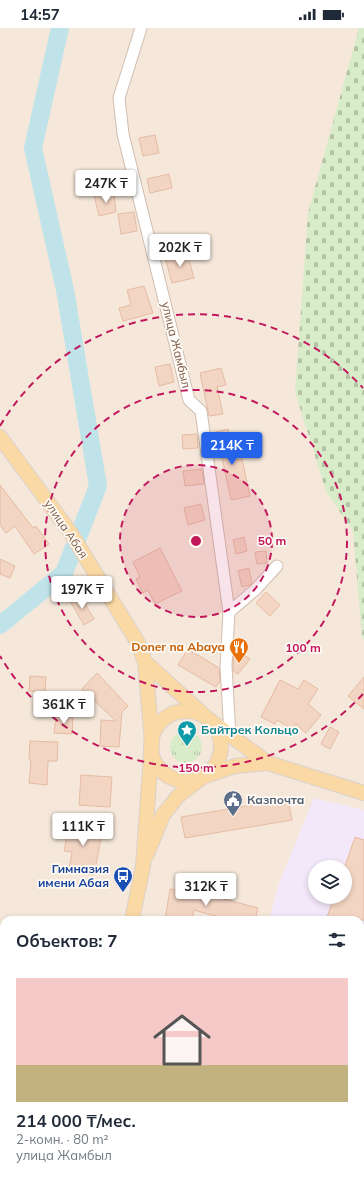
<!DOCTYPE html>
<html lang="ru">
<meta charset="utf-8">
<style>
body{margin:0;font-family:Mulish,sans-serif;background:#f6f6f7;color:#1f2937;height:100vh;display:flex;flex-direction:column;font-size:15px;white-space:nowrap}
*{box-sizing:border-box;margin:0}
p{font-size:13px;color:#747a83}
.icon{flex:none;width:22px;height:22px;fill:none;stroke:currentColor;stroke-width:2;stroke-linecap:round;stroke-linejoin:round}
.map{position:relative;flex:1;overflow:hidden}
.panel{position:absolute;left:0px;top:888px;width:364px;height:268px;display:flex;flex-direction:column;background:#fff;border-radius:12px 12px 0 0;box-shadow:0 2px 6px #0003}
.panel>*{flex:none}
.tools{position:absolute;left:308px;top:832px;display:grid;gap:8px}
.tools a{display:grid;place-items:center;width:44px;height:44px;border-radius:50%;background:#fff;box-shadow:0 2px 6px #0003;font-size:20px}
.price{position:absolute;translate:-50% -34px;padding:0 9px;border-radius:4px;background:#fff;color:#222;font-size:13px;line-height:26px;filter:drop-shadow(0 1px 2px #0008)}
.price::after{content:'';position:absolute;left:50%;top:24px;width:12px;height:9px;margin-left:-6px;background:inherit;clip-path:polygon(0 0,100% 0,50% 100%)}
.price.active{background:#2563eb;color:#fff}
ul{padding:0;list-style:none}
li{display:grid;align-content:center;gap:8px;height:212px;padding:0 16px}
li span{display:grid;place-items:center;height:124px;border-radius:0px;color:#555}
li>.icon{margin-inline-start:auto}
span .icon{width:72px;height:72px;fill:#fffc;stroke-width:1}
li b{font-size:17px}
h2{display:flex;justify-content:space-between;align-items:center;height:48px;padding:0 16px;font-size:17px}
.status{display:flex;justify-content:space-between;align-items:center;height:28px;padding:0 20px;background:#fff;direction:ltr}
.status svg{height:11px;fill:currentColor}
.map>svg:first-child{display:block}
</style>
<div class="status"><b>14:57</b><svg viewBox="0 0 49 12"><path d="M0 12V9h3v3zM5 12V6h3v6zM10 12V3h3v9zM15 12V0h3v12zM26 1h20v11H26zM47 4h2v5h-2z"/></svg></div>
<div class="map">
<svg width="364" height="1156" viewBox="0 0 364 1156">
<defs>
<pattern id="grass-tufts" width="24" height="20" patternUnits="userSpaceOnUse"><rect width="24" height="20" fill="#d8ecc9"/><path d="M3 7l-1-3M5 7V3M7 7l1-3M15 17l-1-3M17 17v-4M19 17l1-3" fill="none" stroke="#b4c2a5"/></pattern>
<pattern id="cemetery-stones" width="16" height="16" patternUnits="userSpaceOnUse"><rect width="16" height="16" fill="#d8ecc9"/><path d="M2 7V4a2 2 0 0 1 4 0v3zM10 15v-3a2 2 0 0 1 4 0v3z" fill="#b4c2a5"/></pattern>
</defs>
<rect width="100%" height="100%" fill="#fdf6ec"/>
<path fill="#f5e8da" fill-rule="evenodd" d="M0,0H364V1156H0ZM315,839H345V869H315ZM4,892H360V1152H4Z"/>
<path fill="#f3e8fa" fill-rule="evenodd" d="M314,770L364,782V997L360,996V892H269L279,855ZM315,839H345V869H315Z"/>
<circle fill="url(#grass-tufts)" cx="186" cy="719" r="16"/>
<path fill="url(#cemetery-stones)" d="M359,0H364V612L362,608L353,503L326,463L295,364L308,185Z"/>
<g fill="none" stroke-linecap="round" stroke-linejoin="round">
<path stroke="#bfe3e8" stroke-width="18" d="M0,597L64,545L98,458L65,262L33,120L60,0"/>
</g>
<g fill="#f3d5c3" stroke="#e6bba3">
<path d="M155,107L159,125L143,128L139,110Z"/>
<path d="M169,146L172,160L150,165L147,151Z"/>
<path d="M114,165L116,184L99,188L94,167Z"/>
<path d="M134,184L137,203L121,206L118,186Z"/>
<path d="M187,224L194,250L172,255L165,229Z"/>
<path d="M144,258L153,285L123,293L119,280L131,277L127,262Z"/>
<path d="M170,336L174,354L159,358L155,339Z"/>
<path d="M221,340L226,357L217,359L223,386L209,388L200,345Z"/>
<path d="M228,401L236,432L242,431L250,468L231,472L221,425L217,426L212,405Z"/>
<path d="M197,406L198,420L183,421L182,407Z"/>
<path d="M202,441L204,456L185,458L183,443Z"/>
<path d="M0,457L33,500L36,498L49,516L34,526L15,498L6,505L0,497Z"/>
<path d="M201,476L205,492L188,497L184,480Z"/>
<path d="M244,509L247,523L236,526L233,512Z"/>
<path d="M160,520L182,563L155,576L148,562L143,565L136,551L140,549L133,534Z"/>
<path d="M266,523L267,535L257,536L255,524Z"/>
<path d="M0,531L15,538L10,550L0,546Z"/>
<path d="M249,540L252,555L250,557L242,559L238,543Z"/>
<path d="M266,564L280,577L270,588L256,575Z"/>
<path d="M80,567L94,591L84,597L70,573Z"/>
<path d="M234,620L250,631L238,646L233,643Z"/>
<path d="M188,621L219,640L220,653L216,659L178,637Z"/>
<path d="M97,645L128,678L122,684L119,719L100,718L101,692L116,693L82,661Z"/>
<path d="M30,648L46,649L45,664L29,663Z"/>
<path d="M364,649V681L348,668Z"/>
<path d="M280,652L298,661L304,652L318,661L308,676L321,687L306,705L296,696L292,701L277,692L275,696L261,689Z"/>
<path d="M56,688L73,689L72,706L54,705Z"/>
<path d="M330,699L339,704L330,721L321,716Z"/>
<path d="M30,713L58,714L57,733H48L47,757L29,755L31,732L29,731Z"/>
<path d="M81,747L112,749L110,779L79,777Z"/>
<path d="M288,771L292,792L185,810L181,789Z"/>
<path d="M70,793L103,799L94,847L69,842L72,824L64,823Z"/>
<path d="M355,809L364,812V892H326L334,869H345V838Z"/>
<path d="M170,861L205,866L258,880L255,892H230L194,882L192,892H165Z"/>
</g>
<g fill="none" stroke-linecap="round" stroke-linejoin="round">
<g stroke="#d1beb0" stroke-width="13">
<g id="minor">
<path d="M141,0L119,70L123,106L189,372L201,383L229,584L226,638L230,708"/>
<path d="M229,584L255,562L277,538"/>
<path d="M360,1115L364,1116"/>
<path d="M292,1156L293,1152"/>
</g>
</g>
<g stroke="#dad1cd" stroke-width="16">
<g id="major">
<path d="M0,409L70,504L138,615L145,634L152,713L143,838L132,892"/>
<path d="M145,634L208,691L268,735L364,765"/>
<circle cx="186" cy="718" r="35"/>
<path d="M147,826L163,787L178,768L203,749L235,738L268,735"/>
<path d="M96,1156V1152"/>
</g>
</g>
<use href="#minor" stroke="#fff" stroke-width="11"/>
<use href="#major" stroke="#fbd9a5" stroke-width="14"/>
</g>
<circle cx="196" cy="513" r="76" fill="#c2185b" fill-opacity=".12"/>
<g fill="none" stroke="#c2185b" stroke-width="2" stroke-dasharray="7 5">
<circle cx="196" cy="513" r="76"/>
<circle cx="196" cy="513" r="151"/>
<path d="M363 666A227 227 0 0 1 0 628M0 398A227 227 0 0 1 363 360"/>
</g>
<defs>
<g id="restaurant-pin" transform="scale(1)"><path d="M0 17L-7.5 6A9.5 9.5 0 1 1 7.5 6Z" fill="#e8710a" stroke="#fffaf3"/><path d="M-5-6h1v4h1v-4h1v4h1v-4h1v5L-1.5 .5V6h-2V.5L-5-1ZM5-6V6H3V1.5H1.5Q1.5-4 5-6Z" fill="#fff"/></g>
<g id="sight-pin" transform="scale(1)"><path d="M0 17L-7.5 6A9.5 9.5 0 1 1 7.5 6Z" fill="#0f9aa8" stroke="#fffaf3"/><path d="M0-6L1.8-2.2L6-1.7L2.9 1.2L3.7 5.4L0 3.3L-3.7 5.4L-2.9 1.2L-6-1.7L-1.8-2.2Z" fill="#fff"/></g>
<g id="civic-pin" transform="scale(1)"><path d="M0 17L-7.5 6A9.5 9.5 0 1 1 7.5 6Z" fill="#5c6f8a" stroke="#fffaf3"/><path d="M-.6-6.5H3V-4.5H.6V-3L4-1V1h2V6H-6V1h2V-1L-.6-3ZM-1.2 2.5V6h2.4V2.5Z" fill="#fff"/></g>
<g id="bus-pin" transform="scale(1)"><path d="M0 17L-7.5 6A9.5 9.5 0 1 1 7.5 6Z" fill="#1a4fb4" stroke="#fffaf3"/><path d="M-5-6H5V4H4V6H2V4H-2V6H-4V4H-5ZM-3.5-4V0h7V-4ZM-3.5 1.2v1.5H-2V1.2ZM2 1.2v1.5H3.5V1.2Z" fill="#fff"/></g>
</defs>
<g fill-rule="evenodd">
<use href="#restaurant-pin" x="239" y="619"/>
<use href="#sight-pin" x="187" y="702"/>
<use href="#civic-pin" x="233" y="772"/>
<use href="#bus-pin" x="123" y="848"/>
</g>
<g text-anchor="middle" stroke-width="3.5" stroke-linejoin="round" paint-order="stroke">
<g font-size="12" fill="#7a5c4d" stroke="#fffaf3">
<text transform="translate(176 317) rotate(76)" y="4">улица Жамбыл</text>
<text transform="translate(66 501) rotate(56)" y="4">улица Абая</text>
</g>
<g font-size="12" font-weight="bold" fill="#c56008" stroke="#fffaf3" text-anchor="end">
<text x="225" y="623">Doner na Abaya</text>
</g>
<g font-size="12" font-weight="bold" fill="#0d838f" stroke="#fffaf3" text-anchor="start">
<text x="201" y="706">Байтрек Кольцо</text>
</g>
<g font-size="12" font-weight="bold" fill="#4e5e75" stroke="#fffaf3" text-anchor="start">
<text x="247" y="776">Казпочта</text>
</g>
<g font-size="12" font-weight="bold" fill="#164399" stroke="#fffaf3" text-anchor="end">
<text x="109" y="845">Гимназия<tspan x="109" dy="14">имени Абая</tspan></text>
</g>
</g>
<circle cx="196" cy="513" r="6" fill="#c2185b" stroke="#fffaf3" stroke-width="2"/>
<g font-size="12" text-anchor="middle" font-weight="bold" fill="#c2185b" stroke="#fffaf3" stroke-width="3.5" stroke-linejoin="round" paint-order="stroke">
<text x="272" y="517">50 m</text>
<text x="303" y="624">100 m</text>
<text x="196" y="744">150 m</text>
</g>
</svg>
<div class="tools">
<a><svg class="icon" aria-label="layers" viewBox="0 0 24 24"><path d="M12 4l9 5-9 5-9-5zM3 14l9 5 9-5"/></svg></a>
</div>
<b class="price" style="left:106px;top:176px">247K ₸</b>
<b class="price" style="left:180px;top:240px">202K ₸</b>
<b class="price active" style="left:232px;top:438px">214K ₸</b>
<b class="price" style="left:82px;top:582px">197K ₸</b>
<b class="price" style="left:64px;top:697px">361K ₸</b>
<b class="price" style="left:83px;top:819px">111K ₸</b>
<b class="price" style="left:206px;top:879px">312K ₸</b>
<section class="panel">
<h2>Объектов: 7<svg class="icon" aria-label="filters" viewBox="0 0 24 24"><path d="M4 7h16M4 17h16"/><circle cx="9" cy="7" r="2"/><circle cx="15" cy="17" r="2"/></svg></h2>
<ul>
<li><span style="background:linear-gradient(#f6c9c9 70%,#c2b280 0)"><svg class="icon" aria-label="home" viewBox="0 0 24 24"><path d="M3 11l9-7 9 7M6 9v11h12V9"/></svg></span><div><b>214 000 ₸/мес.</b><p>2-комн. · 80 m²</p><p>улица Жамбыл</p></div></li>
</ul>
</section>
</div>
